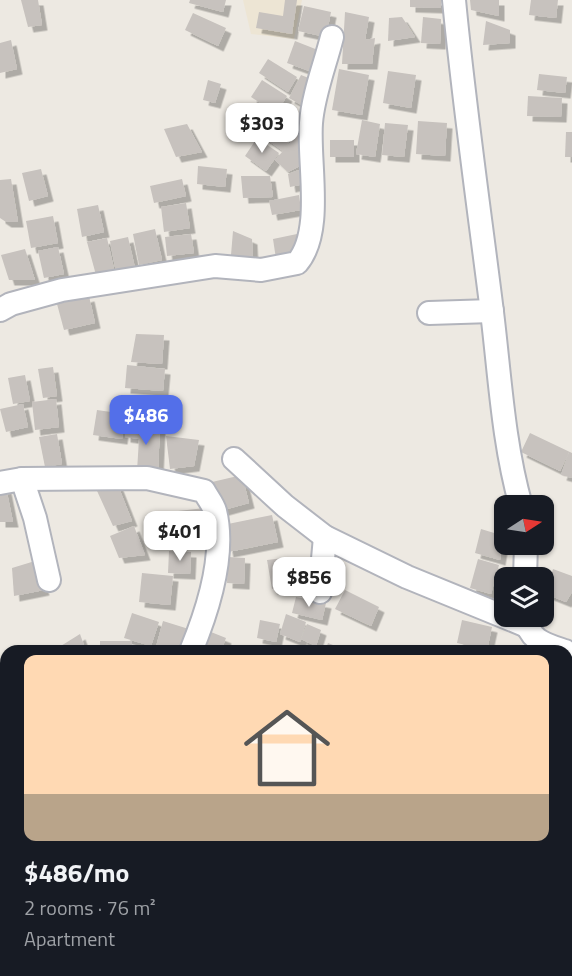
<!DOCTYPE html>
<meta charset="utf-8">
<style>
body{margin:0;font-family:"Titillium Web",sans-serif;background:#242831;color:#f1f3f6;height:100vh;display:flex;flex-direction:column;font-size:22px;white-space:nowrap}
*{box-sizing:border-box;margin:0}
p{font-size:20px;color:#9ea1a6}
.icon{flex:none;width:33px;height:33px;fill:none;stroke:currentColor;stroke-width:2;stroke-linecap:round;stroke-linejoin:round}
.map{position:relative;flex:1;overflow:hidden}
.sheet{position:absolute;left:0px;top:645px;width:573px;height:332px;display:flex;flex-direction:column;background:#171b24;border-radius:18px 18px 0 0;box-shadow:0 2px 4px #0004}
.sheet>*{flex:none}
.needle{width:39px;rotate:78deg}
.controls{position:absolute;left:494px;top:495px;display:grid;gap:12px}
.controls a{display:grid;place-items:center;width:60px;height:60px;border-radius:12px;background:#171b24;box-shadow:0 2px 4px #0004;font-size:30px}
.price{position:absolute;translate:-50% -51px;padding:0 14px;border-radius:12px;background:#fff;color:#222;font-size:20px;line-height:39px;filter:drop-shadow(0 2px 3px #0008)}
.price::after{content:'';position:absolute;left:50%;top:36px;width:18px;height:14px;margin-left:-9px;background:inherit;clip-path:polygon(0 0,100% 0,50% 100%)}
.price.active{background:#536fe9;color:#fff}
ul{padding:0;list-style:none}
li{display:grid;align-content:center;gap:12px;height:318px;padding:0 24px}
li span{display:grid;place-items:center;height:186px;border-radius:12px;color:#555}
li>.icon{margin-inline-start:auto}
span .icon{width:108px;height:108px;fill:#fffc;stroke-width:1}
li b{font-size:26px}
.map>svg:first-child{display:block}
</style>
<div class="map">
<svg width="572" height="976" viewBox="0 0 572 976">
<defs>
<filter id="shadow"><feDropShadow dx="5.5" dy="5.5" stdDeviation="0" flood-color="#0004"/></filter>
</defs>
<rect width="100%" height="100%" fill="#ede9e2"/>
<path fill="#ede5d4" d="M243,0H302L294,39L251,34Z"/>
<g fill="#c7c2be" filter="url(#shadow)">
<path d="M21,0H38L42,25L28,27Z"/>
<path d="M190,0H226L223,12L189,3Z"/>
<path d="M285,0H297L292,34L256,28L259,12L283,16Z"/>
<path d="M410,0H441V8L410,7Z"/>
<path d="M470,0H499V16L471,10Z"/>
<path d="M531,0H558L556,18L529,15Z"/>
<path d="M304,6L331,12L326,37L298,31Z"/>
<path d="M345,12L369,17L365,40L375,38L372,64H342Z"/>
<path d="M193,13L226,28L218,46L185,30Z"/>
<path d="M402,17L415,37L388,41L389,18Z"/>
<path d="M423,17L441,19L440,44L421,43Z"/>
<path d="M486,21L510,30V43L483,45Z"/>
<path d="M11,40L17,69L0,73V43Z"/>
<path d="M295,41L323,52L315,73L287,63Z"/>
<path d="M268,59L297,77L288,92L259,73Z"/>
<path d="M339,69L369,75L362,115L332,110Z"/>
<path d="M388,71L416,75L411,108L383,103Z"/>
<path d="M539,74L567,77L565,93L537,90Z"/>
<path d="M301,75L319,82L305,107L289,98Z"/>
<path d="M208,80L221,84L215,103L203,100Z"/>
<path d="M262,80L287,96L276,113L251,97Z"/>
<path d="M528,96L562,98L561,117L527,116Z"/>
<path d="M275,119L295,133L283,151L263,137Z"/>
<path d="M362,120L380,124L375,157L356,154Z"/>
<path d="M418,121L447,123L445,156L416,154Z"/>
<path d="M385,123L408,125L404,157L382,155Z"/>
<path d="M187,124L202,152L176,157L164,129Z"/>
<path d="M566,132H572V157H565Z"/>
<path d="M298,134L312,160L288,172L275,160Z"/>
<path d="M257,138L279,153L266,171L245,156Z"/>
<rect x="330" y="140" width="24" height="17"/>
<path d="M198,166L227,169L225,187L197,184Z"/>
<path d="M307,167L309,183L290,187L288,174Z"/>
<path d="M41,169L48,196L29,201L22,173Z"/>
<path d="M241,176H270L273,197L243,198Z"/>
<path d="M11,179L18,222H6L0,218V180Z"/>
<path d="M182,179L186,196L154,203L150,186Z"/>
<path d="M299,195L301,210L272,215L269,201Z"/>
<path d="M186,203L190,228L164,232L161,207Z"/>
<path d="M98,205L104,232L82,237L77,209Z"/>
<path d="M53,216L58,243L31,248L26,221Z"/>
<path d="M155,229L162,260L139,265L133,234Z"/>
<path d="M233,231L252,239L253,261L231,255Z"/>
<path d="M191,234L194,253L167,256L165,237Z"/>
<path d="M297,234L300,254L276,259L273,239Z"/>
<path d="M128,237L135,268L116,272L110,241Z"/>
<path d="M107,238L114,269L96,275L87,242Z"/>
<path d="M58,247L64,274L44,278L38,251Z"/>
<path d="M25,249L35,280H9L1,255Z"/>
<path d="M89,296L95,323L64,330L57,304Z"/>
<path d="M136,334L164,335L162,364L131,362Z"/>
<path d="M127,365L165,369L163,391L125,388Z"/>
<path d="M53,367L57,396L43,398L38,369Z"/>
<path d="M25,375L30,401L13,404L8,378Z"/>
<path d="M130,397L162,398L161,415L130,411Z"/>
<path d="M56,399L59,427L35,430L32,402Z"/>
<path d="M23,404L28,427L6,432L0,409Z"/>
<path d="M97,410L125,414L122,439L93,435Z"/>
<path d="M126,425L160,427L158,471H137L139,439L125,437Z"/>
<path d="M530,433L572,453V478L561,475L569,452L560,471L521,452Z"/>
<path d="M57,434L62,464L45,467L39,437Z"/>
<path d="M166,436L199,440L194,466L170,469Z"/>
<path d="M242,475L249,503L220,511L212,482Z"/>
<path d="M93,482L117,483L132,521L113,526Z"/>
<path d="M6,488L13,522H0V489Z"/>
<path d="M205,508L208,534L182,537L178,511Z"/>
<path d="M272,515L278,542L228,552L223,525Z"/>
<path d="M134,526L145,555L119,558L110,536Z"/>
<path d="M481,529L504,536L500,560L475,553Z"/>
<path d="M169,551L191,552L190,574L168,573Z"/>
<path d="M228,557L245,558L244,584L227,583Z"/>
<path d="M284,558L288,586L272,589L267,560Z"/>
<path d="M478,559L499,565L491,594L470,588Z"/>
<path d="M35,561L44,590L14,596L12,568Z"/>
<path d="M553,569L572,576V592L566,602L546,594Z"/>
<path d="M142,573L173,576L170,605L139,602Z"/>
<path d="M345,590L379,607L371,626L335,609Z"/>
<path d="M296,597L326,603L322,620L292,613Z"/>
<path d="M132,613L159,622L151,646L124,638Z"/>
<path d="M286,614L306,622L300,642L280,634Z"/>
<path d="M260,620L280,624L276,642L257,638Z"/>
<path d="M462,620L492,627L487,650L457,643Z"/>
<path d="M163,621L192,630L185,651L156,647Z"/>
<path d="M307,624L321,630L316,646L301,639Z"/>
<path d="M206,630L226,638L221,651H198Z"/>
<path d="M80,634L86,651H57L56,649Z"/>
<rect x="100" y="641" width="32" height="10"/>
<path d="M328,643L348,651H325Z"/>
<path d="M6,868V885L0,886V869Z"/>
<path d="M229,970H255V976L229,975Z"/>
<rect x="436" y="970" width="25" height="6"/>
</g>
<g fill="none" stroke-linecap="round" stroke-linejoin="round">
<g stroke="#b2b4bc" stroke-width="26">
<g id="minor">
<path d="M454,0C464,105 479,208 492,312C500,377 503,442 521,506"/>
<path d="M0,310L11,304L62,290L215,266L261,270L297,263C324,232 308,163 311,123C313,95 325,65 332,37"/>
<path d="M429,313L492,311"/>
<path d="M234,459L285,506L325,537L407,577L527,626"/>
<path d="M22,479L35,518L49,580"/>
<path d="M0,483L22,479L147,478L204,491C207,497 213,504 215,511C226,555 208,610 191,651"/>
<path d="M525,578L526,544"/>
<path d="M320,592L325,537"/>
<path d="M525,616C529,641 544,644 565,651"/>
<path d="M567,943L572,948"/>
<path d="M0,966L6,957"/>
</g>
</g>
<use href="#minor" stroke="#fff" stroke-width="22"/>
</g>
</svg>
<div class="controls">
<a><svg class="needle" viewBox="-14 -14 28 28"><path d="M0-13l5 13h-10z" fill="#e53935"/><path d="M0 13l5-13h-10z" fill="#9ea1a6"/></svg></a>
<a><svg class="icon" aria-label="layers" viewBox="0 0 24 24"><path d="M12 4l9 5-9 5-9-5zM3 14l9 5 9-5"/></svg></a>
</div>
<b class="price" style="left:262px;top:154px">$303</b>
<b class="price active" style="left:146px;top:446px">$486</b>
<b class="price" style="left:180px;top:562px">$401</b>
<b class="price" style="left:309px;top:608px">$856</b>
<section class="sheet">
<ul>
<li><span style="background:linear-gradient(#ffd9b3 75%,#b9a48a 0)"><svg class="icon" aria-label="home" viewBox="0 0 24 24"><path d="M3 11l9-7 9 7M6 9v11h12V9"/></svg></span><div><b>$486/mo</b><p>2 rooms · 76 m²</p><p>Apartment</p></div></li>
</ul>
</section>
</div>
